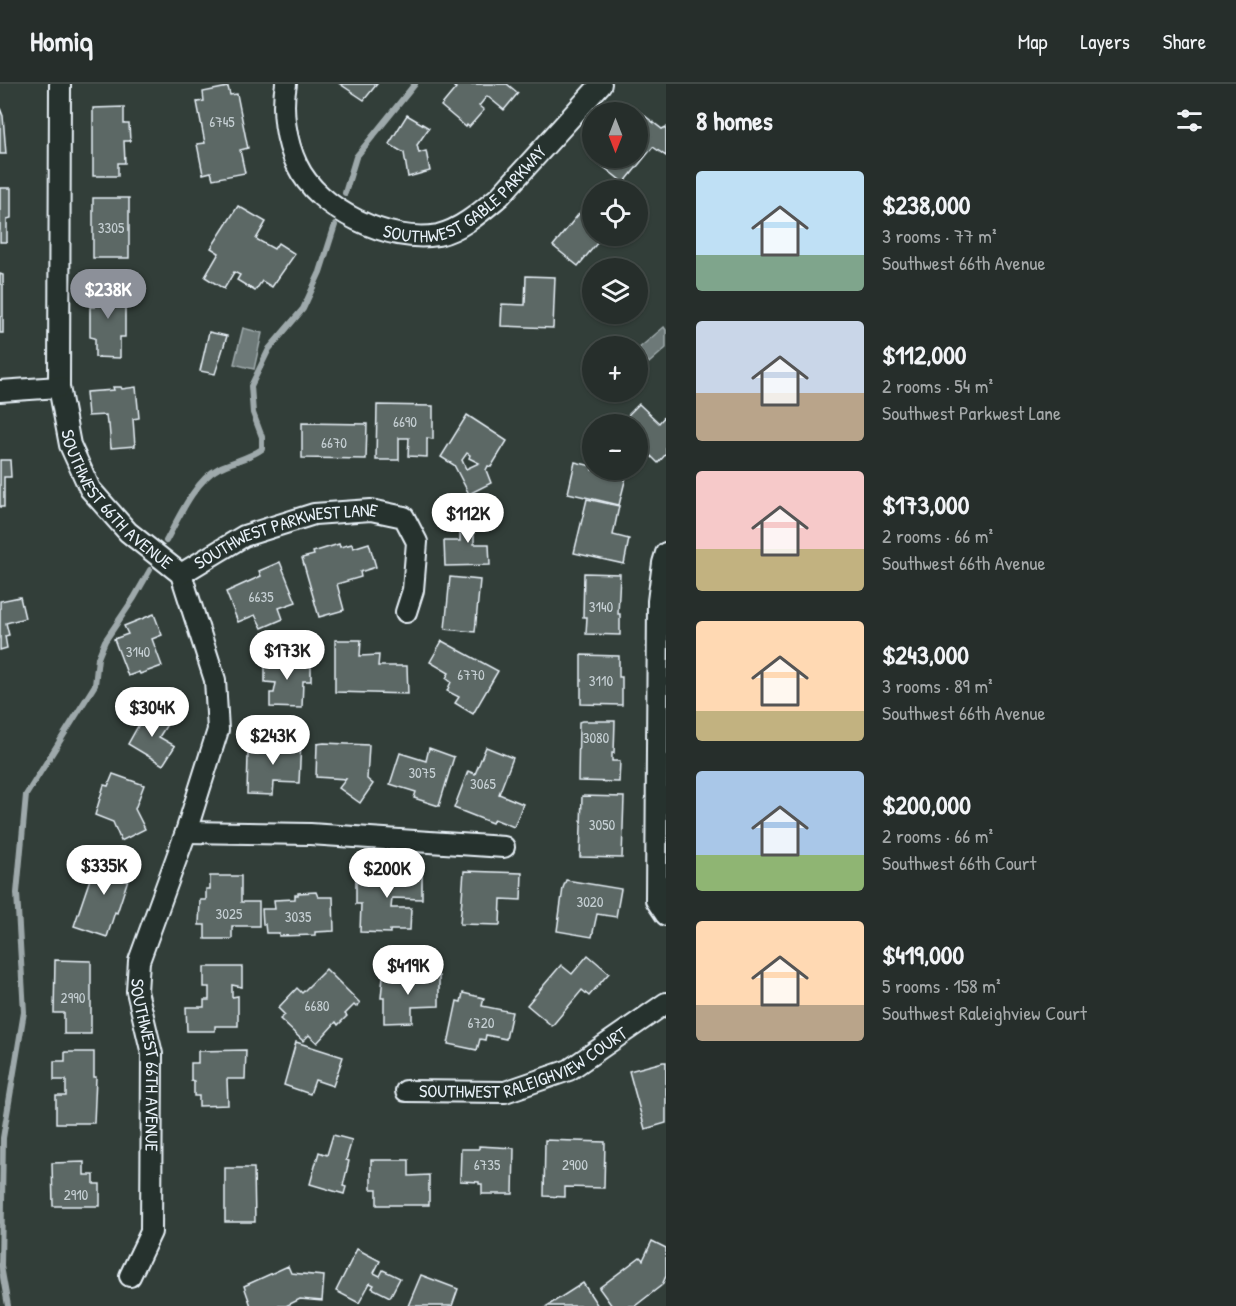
<!DOCTYPE html>
<meta charset="utf-8">
<style>
body{margin:0;font-family:"Patrick Hand",sans-serif;background:#2e3633;color:#f1f3f6;height:100vh;display:flex;flex-direction:column;font-size:22px;white-space:nowrap}
*{box-sizing:border-box;margin:0}
p{font-size:20px;color:#a4a8a9}
.icon{flex:none;width:33px;height:33px;fill:none;stroke:currentColor;stroke-width:2;stroke-linecap:round;stroke-linejoin:round}
.map{position:relative;flex:1;overflow:hidden}
.details{display:flex;flex-direction:column;background:#262e2b;width:570px}
.details>*{flex:none}
.needle{width:39px;rotate:180deg}
.buttons{position:absolute;left:582px;top:18px;display:grid;gap:12px}
.buttons a{display:grid;place-items:center;width:66px;height:66px;border-radius:50%;background:#262e2b;box-shadow:0 2px 4px #0004,0 0 0 2px #424a47;font-size:30px}
.price{position:absolute;translate:-50% -51px;padding:0 14px;border-radius:21px;background:#fff;color:#222;font-size:20px;line-height:39px;filter:drop-shadow(0 2px 3px #0008)}
.price::after{content:'';position:absolute;left:50%;top:36px;width:18px;height:14px;margin-left:-9px;background:inherit;clip-path:polygon(0 0,100% 0,50% 100%)}
.price.on{background:#8c9099;color:#fff}
ul{padding:0;list-style:none}
li{display:flex;align-items:center;gap:18px;height:150px;padding:0 30px}
li span{display:grid;place-items:center;flex:none;width:168px;height:120px;border-radius:6px;color:#555}
li>.icon{margin-inline-start:auto}
span .icon{width:72px;height:72px;fill:#fffc;stroke-width:1}
li b{font-size:26px}
h2{display:flex;justify-content:space-between;align-items:center;height:72px;padding:0 30px;font-size:26px}
header{display:flex;align-items:center;gap:36px;box-sizing:border-box;height:84px;padding:0 30px;background:#262e2b;border-bottom:2px solid #424a47}
header strong{font-size:28px}
nav{display:flex;gap:33px;margin-inline-start:auto;font-size:21px}
main{display:flex;flex:1;min-height:0}
.map>svg:first-child{display:block}
</style>
<header>
<strong>Homiq</strong>
<nav><a>Map</a><a>Layers</a><a>Share</a></nav>
</header>
<main>
<div class="map">
<svg width="666" height="1222" viewBox="0 0 666 1222">
<rect width="100%" height="100%" fill="#323e39"/>
<filter id="ink" filterUnits="userSpaceOnUse"><feTurbulence type="fractalNoise" baseFrequency=".0167" numOctaves="2"/><feDisplacementMap in="SourceGraphic" scale="12" xChannelSelector="R" yChannelSelector="G"/><feConvolveMatrix kernelMatrix="1 2 1 2 8 2 1 2 1" color-interpolation-filters="sRGB"/></filter>
<g filter="url(#ink)">
<g fill="#6d7978" stroke="#9ea9ab" stroke-width="1.5">
<path d="M664,243L666,246V264L649,279L638,265Z"/>
<path d="M243,244L262,249L254,285L234,280Z"/>
</g>
<g fill="none" stroke-linecap="round" stroke-linejoin="round">
<g stroke="#9ea9ab" stroke-width="6">
<path d="M345,109L356,73L415,0"/>
<path d="M166,457C178,435 195,396 219,384C233,377 248,375 262,365V353L253,329L251,302L269,265L303,225L320,188L335,141"/>
<path d="M8,1222L1,1182L3,1054L24,928L17,809L26,711L95,601L98,574L105,557L134,514L150,486"/>
</g>
</g>
<g fill="#5c6865" stroke="#e8f1f8" stroke-width="1.5" fill-rule="evenodd">
<path d="M340,0H377L364,16Z"/>
<path d="M456,0H507L518,9L504,26L487,12L479,22L484,26L469,43L467,41L466,43L441,22L456,4L454,3Z"/>
<path d="M228,3L230,11L237,10L247,60L248,64L240,66L245,89L213,95L211,88L203,90L197,60L205,59L197,18L204,17L203,8Z"/>
<path d="M632,22L662,45L666,43V72L653,63L624,99L591,73L592,71V74H638V28H627Z"/>
<path d="M124,23V40H129L130,57H124L125,79H118V92H93V24Z"/>
<path d="M0,24L3,32L6,70H0Z"/>
<path d="M407,31L429,44L417,61L419,69L426,67L430,87L408,93L404,69L389,60Z"/>
<path d="M0,104H11V134L7,135V158H0Z"/>
<rect x="93" y="114" width="36" height="60"/>
<path d="M586,121L592,126V152H603L578,182L553,162Z"/>
<path d="M238,122L266,138L256,155L274,165L278,159L295,170L272,203L262,197L255,207L237,196L240,191L234,188L224,205L205,193L219,169L211,164Z"/>
<path d="M0,190L3,191V249H0Z"/>
<path d="M526,192L555,193L553,244L501,242L502,220L525,221Z"/>
<path d="M95,201H125V253H120V274L95,273V254L90,253V223H95Z"/>
<path d="M209,248L227,252L215,290L200,287Z"/>
<path d="M113,303H121L122,305L136,303L139,334L133,335L135,362L111,364L109,340H107L106,331L88,332L86,308L114,306Z"/>
<path d="M639,320L659,339L666,331V370L658,379L638,359V340L620,339Z"/>
<path d="M377,321L433,322V355L427,354V373L408,372L409,354H399V376H376Z"/>
<path d="M467,331L507,357L491,383L488,382L486,386L491,399L469,410L454,381L441,373ZM467,369L470,371L469,374L479,379L466,385L462,376Z"/>
<path d="M302,339L367,340L366,375L302,374Z"/>
<path d="M0,376H10L11,393H4V423H0Z"/>
<path d="M575,378L592,382V386H605V388L626,393L619,421L568,409Z"/>
<path d="M587,415L619,422L613,451L629,455L624,480L574,469Z"/>
<path d="M460,431H488V446H474V460H489L490,481L445,482L444,457H460Z"/>
<path d="M369,459L376,483L360,488L361,493L337,500L344,526L319,533L302,474L314,471L313,468L339,460L340,463L352,460L353,464Z"/>
<path d="M280,478L296,518L279,524L283,535L262,544L255,531L238,538L226,508L261,492L259,487Z"/>
<path d="M584,489L620,490L618,530H620V551L586,550L587,533H583Z"/>
<path d="M450,493L480,496L475,548L445,545Z"/>
<path d="M20,513L25,534L6,539L9,551L5,552L7,564L0,566V517Z"/>
<path d="M154,530L162,551L152,555L162,582L140,590L139,588L128,592L114,555L128,550L124,542Z"/>
<path d="M335,556H361L360,572L379,571L378,582H407L408,610L335,608Z"/>
<path d="M442,557L498,587L473,630L455,619L459,613L447,607L451,598L446,594L449,589L430,578Z"/>
<path d="M581,571L619,572V593H622V621L581,620Z"/>
<path d="M273,574H292V577L311,579V597H303L302,624L270,623V609H274L276,599L265,598V575Z"/>
<path d="M147,626L168,639L159,653L175,662L163,681L128,660Z"/>
<path d="M582,637H615L614,669H612V677H620L619,698L578,697L579,638Z"/>
<path d="M259,656L301,657L299,699L274,698L273,711L247,710L248,670H258Z"/>
<path d="M324,659L369,661L367,695L373,700L360,719L339,704L346,695L316,693L317,660Z"/>
<path d="M486,663L513,674L499,710L523,720L514,743L494,735L492,739L454,724L468,687L475,690Z"/>
<path d="M429,664L454,673L439,722L414,714L416,708L390,700L400,669L426,677Z"/>
<path d="M113,690L144,701L135,725L145,745L121,757L113,738L95,731L104,701L108,702Z"/>
<path d="M582,712L624,713L622,774L580,773Z"/>
<path d="M110,769L134,777L117,829L115,828L107,853L74,842L92,789L102,792Z"/>
<path d="M390,784L422,785V815L392,814L391,824H411L410,846H390V849L360,848L361,820H356V789H390Z"/>
<path d="M464,787L522,789L521,816L501,815L500,841L460,840Z"/>
<path d="M210,792H241V818H259V842H232V855H205V841H199L200,816H206V805H210Z"/>
<path d="M566,796L621,805L616,833L597,830L592,853L557,847L563,804Z"/>
<path d="M316,808L318,813H333L334,847L315,848V851L279,852V849H266L265,840H263L262,825H275L274,816L295,815V811H298V809Z"/>
<path d="M588,871L609,889L589,912L582,906L552,942L527,921L561,881L572,890Z"/>
<path d="M55,876L91,877V950H64V929H54Z"/>
<path d="M204,883H242V903L232,901V913L238,912V942H215V947H187L186,923H204V916H209V903H204Z"/>
<path d="M326,885L360,919L356,923L354,921L345,930L347,932L338,941L336,938L317,959L309,951L303,957L280,935L285,931L278,924L297,904L302,909Z"/>
<path d="M383,892H439V922L412,923V938L384,939V914H381Z"/>
<path d="M463,909L484,914L482,922L512,928L506,955L486,951L485,956L480,955L477,966L448,960L457,917L461,918Z"/>
<path d="M296,958L343,973L333,1002L315,996L310,1010L284,1001Z"/>
<path d="M246,966L245,995H227L228,1021L199,1022V1012H194V997L191,996V979H198V967Z"/>
<path d="M65,968H94V993H96L94,1039H56V1012H66V996H54V977H65Z"/>
<path d="M663,978H666V1039L645,1045L629,987Z"/>
<path d="M333,1051L352,1056L346,1076L349,1077L343,1102L346,1103L344,1110L310,1100L319,1068L327,1071Z"/>
<path d="M545,1056L605,1058L604,1104L565,1103V1113L544,1112Z"/>
<path d="M479,1062L514,1064L513,1110H482V1100H479V1098L460,1097L461,1065H479Z"/>
<path d="M371,1076H409V1092L429,1091V1121H377V1105H371Z"/>
<path d="M84,1078V1091H94V1100H100V1122H53L52,1079Z"/>
<path d="M225,1084H254L255,1138H225Z"/>
<path d="M652,1157L666,1164V1192L662,1201L635,1222H612L599,1204L640,1173L643,1176Z"/>
<path d="M357,1165L380,1177L374,1189L380,1192L383,1186L400,1194L390,1213L372,1204L374,1201L370,1199L359,1219L336,1207Z"/>
<path d="M288,1182L291,1189L324,1192L322,1217L300,1215L286,1222H251L244,1202Z"/>
<path d="M421,1191L458,1205L452,1222H408Z"/>
<path d="M583,1199L598,1222H547Z"/>
</g>
<g fill="none" stroke-linecap="round" stroke-linejoin="round">
<g stroke="#e8f1f8" stroke-width="24">
<g id="minor">
<path id="s1" d="M60,0L59,303L70,361L90,405L128,448L181,490L215,596L218,646L186,748L139,877L137,907L152,970L151,1148L130,1192"/>
<path id="s2" d="M286,0C281,26 286,58 297,81C318,126 390,160 438,151C461,146 482,127 500,112L601,0"/>
<path d="M0,307L59,303"/>
<path d="M666,469L663,479L658,517L656,816L666,831"/>
<path id="s3" d="M181,490L244,452L314,430L371,426L404,433L417,458L413,506L406,528"/>
<path d="M186,748L310,750L504,763"/>
<path id="s4" d="M406,1007L505,1008L569,986L666,919"/>
</g>
</g>
<use href="#minor" stroke="#26332d" stroke-width="20"/>
</g>
</g>
<g text-anchor="middle" stroke-width="6" stroke-linejoin="round" paint-order="stroke">
<g font-size="15" fill="#c5cfd3">
<text x="222" y="43">6745</text>
<text x="111" y="149">3305</text>
<text x="405" y="343">6690</text>
<text x="334" y="364">6670</text>
<text x="261" y="518">6635</text>
<text x="601" y="528">3140</text>
<text x="138" y="573">3140</text>
<text x="471" y="596">6770</text>
<text x="601" y="602">3110</text>
<text x="596" y="659">3080</text>
<text x="422" y="694">3075</text>
<text x="483" y="705">3065</text>
<text x="602" y="746">3050</text>
<text x="590" y="823">3020</text>
<text x="229" y="835">3025</text>
<text x="298" y="838">3035</text>
<text x="73" y="919">2990</text>
<text x="317" y="927">6680</text>
<text x="481" y="944">6720</text>
<text x="487" y="1086">6735</text>
<text x="575" y="1086">2900</text>
<text x="76" y="1116">2910</text>
</g>
<g font-size="18" fill="#e8f1f8" stroke="#26332d">
<text dy="6" stroke="none"><textPath href="#s2" startOffset="291">SOUTHWEST GABLE PARKWAY</textPath></text>
<text dy="6" stroke="none"><textPath href="#s1" startOffset="434">SOUTHWEST 66TH AVENUE</textPath></text>
<text dy="6" stroke="none"><textPath href="#s3" startOffset="114">SOUTHWEST PARKWEST LANE</textPath></text>
<text dy="6" stroke="none"><textPath href="#s4" startOffset="124">SOUTHWEST RALEIGHVIEW COURT</textPath></text>
<text dy="6" stroke="none"><textPath href="#s1" startOffset="1046">SOUTHWEST 66TH AVENUE</textPath></text>
</g>
</g>
</svg>
<div class="buttons">
<a><svg class="needle" viewBox="-14 -14 28 28"><path d="M0-13l5 13h-10z" fill="#e53935"/><path d="M0 13l5-13h-10z" fill="#a4a8a9"/></svg></a>
<a><svg class="icon" aria-label="locate" viewBox="0 0 24 24"><circle cx="12" cy="12" r="6"/><path d="M12 2v4M12 18v4M2 12h4M18 12h4"/></svg></a>
<a><svg class="icon" aria-label="layers" viewBox="0 0 24 24"><path d="M12 4l9 5-9 5-9-5zM3 14l9 5 9-5"/></svg></a>
<a>+</a>
<a>−</a>
</div>
<b class="price on" style="left:108px;top:236px">$238K</b>
<b class="price" style="left:468px;top:460px">$112K</b>
<b class="price" style="left:287px;top:597px">$173K</b>
<b class="price" style="left:152px;top:654px">$304K</b>
<b class="price" style="left:273px;top:682px">$243K</b>
<b class="price" style="left:104px;top:812px">$335K</b>
<b class="price" style="left:387px;top:815px">$200K</b>
<b class="price" style="left:408px;top:912px">$419K</b>
</div>
<section class="details">
<h2>8 homes<svg class="icon" aria-label="filters" viewBox="0 0 24 24"><path d="M4 7h16M4 17h16"/><circle cx="9" cy="7" r="2"/><circle cx="15" cy="17" r="2"/></svg></h2>
<ul>
<li><span style="background:linear-gradient(#bfe0f5 70%,#7fa58c 0)"><svg class="icon" aria-label="home" viewBox="0 0 24 24"><path d="M3 11l9-7 9 7M6 9v11h12V9"/></svg></span><div><b>$238,000</b><p>3 rooms · 77 m²</p><p>Southwest 66th Avenue</p></div></li>
<li><span style="background:linear-gradient(#c9d6e8 60%,#b9a48a 0)"><svg class="icon" aria-label="home" viewBox="0 0 24 24"><path d="M3 11l9-7 9 7M6 9v11h12V9"/></svg></span><div><b>$112,000</b><p>2 rooms · 54 m²</p><p>Southwest Parkwest Lane</p></div></li>
<li><span style="background:linear-gradient(#f6c9c9 65%,#c2b280 0)"><svg class="icon" aria-label="home" viewBox="0 0 24 24"><path d="M3 11l9-7 9 7M6 9v11h12V9"/></svg></span><div><b>$173,000</b><p>2 rooms · 66 m²</p><p>Southwest 66th Avenue</p></div></li>
<li><span style="background:linear-gradient(#ffd9b3 75%,#c2b280 0)"><svg class="icon" aria-label="home" viewBox="0 0 24 24"><path d="M3 11l9-7 9 7M6 9v11h12V9"/></svg></span><div><b>$243,000</b><p>3 rooms · 89 m²</p><p>Southwest 66th Avenue</p></div></li>
<li><span style="background:linear-gradient(#a9c7e8 70%,#8fb573 0)"><svg class="icon" aria-label="home" viewBox="0 0 24 24"><path d="M3 11l9-7 9 7M6 9v11h12V9"/></svg></span><div><b>$200,000</b><p>2 rooms · 66 m²</p><p>Southwest 66th Court</p></div></li>
<li><span style="background:linear-gradient(#ffd9b3 70%,#b9a48a 0)"><svg class="icon" aria-label="home" viewBox="0 0 24 24"><path d="M3 11l9-7 9 7M6 9v11h12V9"/></svg></span><div><b>$419,000</b><p>5 rooms · 158 m²</p><p>Southwest Raleighview Court</p></div></li>
</ul>
</section>
</main>
